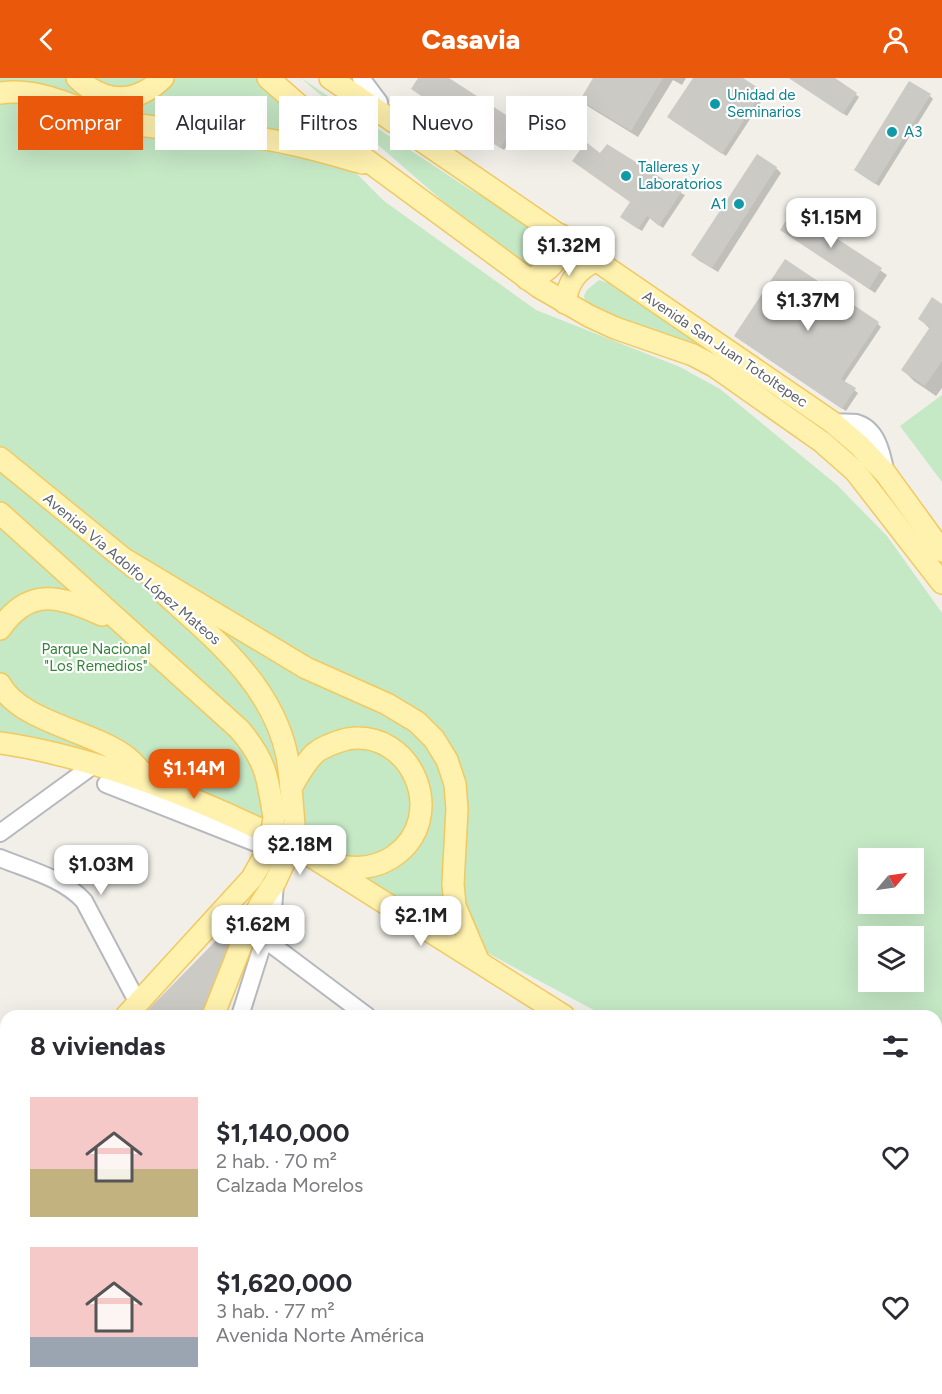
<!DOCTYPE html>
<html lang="es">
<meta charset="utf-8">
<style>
body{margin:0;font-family:Figtree,sans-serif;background:#f7f7f7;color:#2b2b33;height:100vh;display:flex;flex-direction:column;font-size:22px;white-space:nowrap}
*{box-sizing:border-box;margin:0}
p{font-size:20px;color:#7c7c81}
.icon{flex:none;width:33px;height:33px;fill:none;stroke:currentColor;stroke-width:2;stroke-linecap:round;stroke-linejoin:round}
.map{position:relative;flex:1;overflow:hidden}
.drawer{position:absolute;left:0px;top:932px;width:942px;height:386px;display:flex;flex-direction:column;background:#fff;border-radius:18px 18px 0 0;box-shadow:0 6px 24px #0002}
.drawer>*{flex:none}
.hud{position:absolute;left:18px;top:18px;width:600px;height:54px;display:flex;gap:12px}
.needle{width:39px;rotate:61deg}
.controls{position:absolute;left:858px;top:770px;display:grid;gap:12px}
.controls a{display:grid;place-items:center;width:66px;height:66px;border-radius:0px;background:#fff;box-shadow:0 6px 24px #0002;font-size:30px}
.price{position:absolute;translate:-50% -51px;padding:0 14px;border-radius:12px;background:#fff;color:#222;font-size:20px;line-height:39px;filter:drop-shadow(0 2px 3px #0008)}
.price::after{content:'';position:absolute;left:50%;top:36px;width:18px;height:14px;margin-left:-9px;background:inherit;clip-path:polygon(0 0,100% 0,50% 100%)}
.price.current{background:#ea580c;color:#fff}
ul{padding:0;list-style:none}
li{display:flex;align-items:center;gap:18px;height:150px;padding:0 30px}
li span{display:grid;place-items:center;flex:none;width:168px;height:120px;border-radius:0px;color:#555}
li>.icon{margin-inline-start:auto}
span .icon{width:72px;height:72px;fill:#fffc;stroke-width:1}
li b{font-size:26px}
h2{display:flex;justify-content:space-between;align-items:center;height:72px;padding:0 30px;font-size:26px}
.chip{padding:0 21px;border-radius:0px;background:#fff;box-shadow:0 6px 24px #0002;font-size:21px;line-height:54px}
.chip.current{background:#ea580c;color:#fff}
header{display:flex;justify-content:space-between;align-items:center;height:78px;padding:0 30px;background:#ea580c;color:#fff;font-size:27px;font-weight:800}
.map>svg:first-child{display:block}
</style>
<header><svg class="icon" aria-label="back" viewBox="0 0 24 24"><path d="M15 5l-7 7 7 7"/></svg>Casavia<svg class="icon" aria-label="person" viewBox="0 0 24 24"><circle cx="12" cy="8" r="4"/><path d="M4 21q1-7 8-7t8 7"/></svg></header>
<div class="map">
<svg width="942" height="1316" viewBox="0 0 942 1316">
<rect width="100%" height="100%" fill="#f1efe8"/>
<g fill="#c5e8c5" fill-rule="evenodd">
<path d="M0,0H261L384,123L536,232L680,289L720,311L837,407L887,458L942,535V1068L936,1067V938L603,937L458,859L243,737L0,668ZM868,780H914V825H868ZM868,858H914V903H868Z"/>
<path d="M301,0L469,111L530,146L548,167L549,178L531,191L498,171Z"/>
<path d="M599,202L612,206L791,324L795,333L587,232L584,218L587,212Z"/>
<path d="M942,317V404L900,348Z"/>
<path d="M939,1111H942V1316H927V1311H936V1162Z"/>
<path d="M0,1272L2,1274L6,1272V1311H49L52,1316H0Z"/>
</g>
<g fill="#0003">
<path d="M420,0H446L516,45L519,49L504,72L416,14L412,11Z"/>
<path d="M595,0H686L682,7L673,2L638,59L589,29L581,22Z"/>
<path d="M695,0H740L765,18L726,78L672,41Z"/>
<path d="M789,0H832L859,19L847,38Z"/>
<path d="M930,18L933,21L879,108L859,95Z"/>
<path d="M601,77L685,117L663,150L650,140L642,153L625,142L632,125Z"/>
<path d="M776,90L781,95L718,194L698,182L693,177Z"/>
<path d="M794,134L887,197L875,215L782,152Z"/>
<path d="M942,228V310L936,318L914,303L903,292L931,252L920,241Z"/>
<path d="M878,246L881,249L844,304L858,315L846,333L739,261Z"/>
</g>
<g fill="#cccac5">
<path d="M418,0H449L517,44L500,70L411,11Z"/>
<path d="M593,0H663L631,53L580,22Z"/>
<path d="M693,0H743L763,13L722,76L667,39Z"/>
<path d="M789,0H835L857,15L843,36Z"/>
<path d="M909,3L931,16L875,106L854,92Z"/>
<path d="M586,64L600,75L607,66L682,113L659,148L647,138L638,151L620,139L630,124L572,83Z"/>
<path d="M757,76L777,89L712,190L691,177Z"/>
<path d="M793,132L882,190L869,211L780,152Z"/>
<path d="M785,181L879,244L841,301L856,310L842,331L734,258Z"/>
<path d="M932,219L942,226V283L925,308L901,292L930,249L918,241Z"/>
<path d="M246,832L207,938H142Z"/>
<path d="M6,1086V1217L0,1208V1092Z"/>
</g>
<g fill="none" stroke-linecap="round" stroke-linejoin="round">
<g stroke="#b5b8bc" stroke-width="20">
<g id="minor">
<path d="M361,0L379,24"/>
<path d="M832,344C840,345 849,344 856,345C878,351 882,377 886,396"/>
<path d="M106,706L269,770"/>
<path d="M0,755L95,686"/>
<path d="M0,780C29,792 63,800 84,823L138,925"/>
<path d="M263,860L367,938"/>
<path d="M240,938L273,833L275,804"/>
<path d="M0,1008L6,1016"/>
<path d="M94,1316L95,1311"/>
<path d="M183,1316L186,1311"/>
<path d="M202,1316L204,1311"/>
<path d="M231,1316V1311"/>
<path d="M309,1316V1311"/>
<path d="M384,1316V1311"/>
<path d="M463,1316V1311"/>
<path d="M540,1316V1311"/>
<path d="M614,1316L615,1311"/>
<path d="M689,1316L690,1311"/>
<path d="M765,1316V1311"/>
<path d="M845,1316V1311"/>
<path d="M919,1316L920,1311"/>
</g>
</g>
<g stroke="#f2c960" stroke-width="24">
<g id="major">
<path d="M77,0C105,26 135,27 163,0"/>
<path d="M268,0L334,58L539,209L589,238L615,250L693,277L714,288L822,364L855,393L942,505"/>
<path d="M330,0L832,344L860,368L886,396L942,473"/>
<path d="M0,15C48,8 87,39 133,46C176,53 221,54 265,61C298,66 330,76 363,85"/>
<path d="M527,201C551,195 561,181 561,157"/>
<path d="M565,225C568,204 576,193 595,183"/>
<path d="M0,380L135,490"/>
<path d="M0,435L239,651C266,682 268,700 274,740"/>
<path d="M126,482L306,590L387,626L417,644L434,661L447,682L455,706L457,731L453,806L455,828L478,882"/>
<path d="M165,516C215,561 273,608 287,678C291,701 292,724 294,747"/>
<path d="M0,551C29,508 61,518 102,537"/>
<path d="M0,606C19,643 91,653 124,677C134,684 142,694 150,704"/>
<path d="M0,665C99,679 210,725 298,770L564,938"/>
<path d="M291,710C298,698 304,686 314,676C323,668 336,664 347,661C413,650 449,740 394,778C374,792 352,792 329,785"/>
<path d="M126,938L252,800L269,770"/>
<path d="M213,938L250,845L261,825L275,804L288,776"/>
<path d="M0,1068L6,1061"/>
<path d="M936,1106H942"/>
<path d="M77,1316L78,1311"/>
</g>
</g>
<use href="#minor" stroke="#fff" stroke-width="16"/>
<use href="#major" stroke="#fff2af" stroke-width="21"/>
<g stroke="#f2c960" stroke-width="24" stroke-linecap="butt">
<g id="major-bridge">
<path d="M269,770L274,740"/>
<path d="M288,776L294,747"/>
</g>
</g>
<use href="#major-bridge" stroke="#fff2af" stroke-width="21"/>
</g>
<g fill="#0f9aa8" stroke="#fff" stroke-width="2">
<circle cx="715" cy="26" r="6"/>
<circle cx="892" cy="54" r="6"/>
<circle cx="626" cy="98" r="6"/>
<circle cx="739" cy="126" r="6"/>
</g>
<g text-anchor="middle" stroke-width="4.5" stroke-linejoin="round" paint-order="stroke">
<g font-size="15" fill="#0d838f" stroke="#fff" text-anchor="start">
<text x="727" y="22">Unidad de<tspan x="727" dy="17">Seminarios</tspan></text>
<text x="904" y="59">A3</text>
<text x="638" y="94">Talleres y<tspan x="638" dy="17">Laboratorios</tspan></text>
<text x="727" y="131" text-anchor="end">A1</text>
</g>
<g font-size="15" fill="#5f6368" stroke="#fff">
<text transform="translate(725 271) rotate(34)" y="5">Avenida San Juan Totoltepec</text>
<text transform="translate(132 491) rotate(40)" y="5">Avenida Via Adolfo López Mateos</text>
</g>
<g font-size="15" fill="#348238" stroke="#fff">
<text x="96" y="576">Parque Nacional<tspan x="96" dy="17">"Los Remedios"</tspan></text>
</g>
</g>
</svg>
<div class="controls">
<a><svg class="needle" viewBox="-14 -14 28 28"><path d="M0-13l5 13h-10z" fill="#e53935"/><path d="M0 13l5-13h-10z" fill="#7c7c81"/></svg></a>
<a><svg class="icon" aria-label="layers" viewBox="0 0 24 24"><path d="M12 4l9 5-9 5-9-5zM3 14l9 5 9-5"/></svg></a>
</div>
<b class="price" style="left:831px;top:171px">$1.15M</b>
<b class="price" style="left:569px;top:199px">$1.32M</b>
<b class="price" style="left:808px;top:254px">$1.37M</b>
<b class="price current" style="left:194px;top:722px">$1.14M</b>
<b class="price" style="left:300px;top:798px">$2.18M</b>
<b class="price" style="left:101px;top:818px">$1.03M</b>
<b class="price" style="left:421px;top:869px">$2.1M</b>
<b class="price" style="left:258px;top:878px">$1.62M</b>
<div class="hud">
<a class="chip current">Comprar</a>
<a class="chip">Alquilar</a>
<a class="chip">Filtros</a>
<a class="chip">Nuevo</a>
<a class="chip">Piso</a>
</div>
<section class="drawer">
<h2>8 viviendas<svg class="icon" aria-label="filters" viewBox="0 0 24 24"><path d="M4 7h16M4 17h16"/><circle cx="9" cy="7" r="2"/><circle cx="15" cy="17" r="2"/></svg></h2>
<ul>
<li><span style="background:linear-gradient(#f6c9c9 60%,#c2b280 0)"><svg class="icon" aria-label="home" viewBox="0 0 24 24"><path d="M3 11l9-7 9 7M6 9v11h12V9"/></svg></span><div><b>$1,140,000</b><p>2 hab. · 70 m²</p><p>Calzada Morelos</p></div><svg class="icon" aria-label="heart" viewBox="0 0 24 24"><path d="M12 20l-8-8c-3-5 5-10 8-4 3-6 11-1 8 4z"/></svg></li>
<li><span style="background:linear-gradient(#f6c9c9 75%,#9aa5b1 0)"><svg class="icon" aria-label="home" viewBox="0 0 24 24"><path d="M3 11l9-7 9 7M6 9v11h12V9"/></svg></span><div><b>$1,620,000</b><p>3 hab. · 77 m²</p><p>Avenida Norte América</p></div><svg class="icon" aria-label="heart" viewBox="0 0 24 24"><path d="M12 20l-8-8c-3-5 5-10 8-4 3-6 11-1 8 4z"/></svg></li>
</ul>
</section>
</div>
